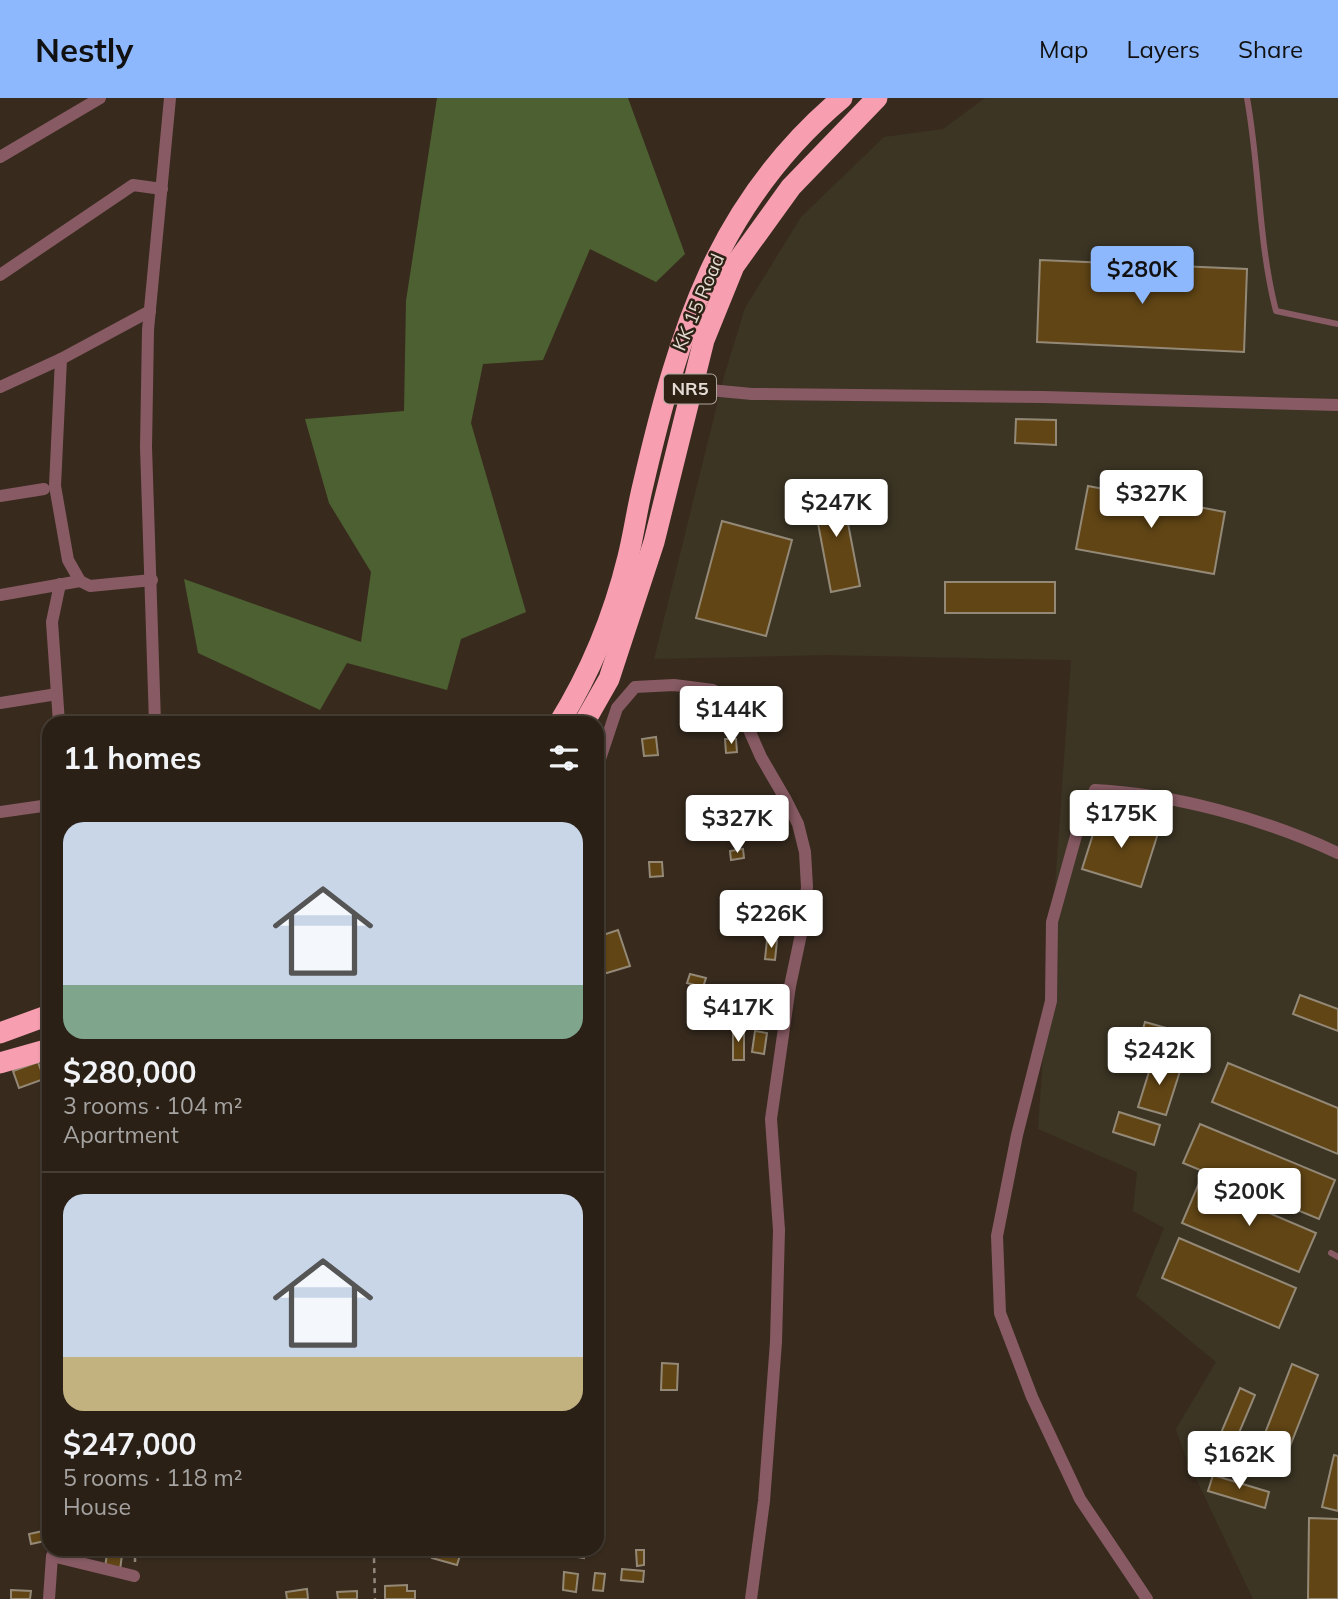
<!DOCTYPE html>
<meta charset="utf-8">
<style>
body{margin:0;font-family:Mulish,sans-serif;background:#362d23;color:#f1f3f6;height:100vh;display:flex;flex-direction:column;font-size:26px;white-space:nowrap}
*{box-sizing:border-box;margin:0}
p{font-size:23px;color:#a5a3a1}
.icon{flex:none;width:38px;height:38px;fill:none;stroke:currentColor;stroke-width:2;stroke-linecap:round;stroke-linejoin:round}
.map{position:relative;flex:1;overflow:hidden}
.drawer{position:absolute;left:42px;top:618px;width:562px;height:840px;display:flex;flex-direction:column;background:#2a2016;border-radius:21px;box-shadow:0 2px 5px #0004,0 0 0 2px #463e35}
.drawer>*{flex:none}
.price{position:absolute;translate:-50% -60px;padding:0 16px;border-radius:7px;background:#fff;color:#222;font-size:23px;line-height:46px;filter:drop-shadow(0 2px 4px #0008)}
.price::after{content:'';position:absolute;left:50%;top:42px;width:21px;height:16px;margin-left:-10px;background:inherit;clip-path:polygon(0 0,100% 0,50% 100%)}
.price.current{background:#8eb8fd;color:#111}
ul{padding:0;list-style:none}
li{display:grid;align-content:center;gap:14px;height:371px;padding:0 21px}
li+li{border-top:2px solid #463e35}
li span{display:grid;place-items:center;height:217px;border-radius:21px;color:#555}
li>.icon{margin-inline-start:auto}
span .icon{width:126px;height:126px;fill:#fffc;stroke-width:1}
li b{font-size:30px}
h2{display:flex;justify-content:space-between;align-items:center;height:84px;padding:0 21px;font-size:30px}
header{display:flex;align-items:center;gap:42px;box-sizing:border-box;height:98px;padding:0 35px;background:#8eb8fd;color:#111}
header strong{font-size:33px}
nav{display:flex;gap:38px;margin-inline-start:auto;font-size:24px}
.map>svg:first-child{display:block}
</style>
<header>
<strong>Nestly</strong>
<nav><a>Map</a><a>Layers</a><a>Share</a></nav>
</header>
<div class="map">
<svg width="1338" height="1501" viewBox="0 0 1338 1501">
<rect width="100%" height="100%" fill="#382b1e"/>
<path fill="#3c3524" d="M985,0H1338V1501H1253L1185,1357L1176,1331L1216,1264L1136,1198L1164,1130L1133,1113L1137,1074L1038,1031L1071,562L826,557L654,561L725,275L745,210L801,119L884,39L943,31Z"/>
<path fill="#4d6031" d="M437,0H628L685,156L656,184L590,151L543,262L483,266L471,325L526,514L461,541L447,592L347,565L320,612L198,555L184,481L361,544L371,474L329,405L305,321L404,313L406,203Z"/>
<g fill="#614515" stroke="#948977" stroke-width="2">
<path d="M1040,162L1247,171L1244,254L1037,244Z"/>
<path d="M1016,321L1056,322V347L1015,345Z"/>
<path d="M1088,388L1225,414L1214,476L1076,451Z"/>
<path d="M841,389L860,488L831,494L812,394Z"/>
<path d="M722,423L792,442L766,538L696,520Z"/>
<rect x="945" y="484" width="110" height="31"/>
<path d="M656,639L658,657L644,658L642,641Z"/>
<path d="M725,641H736L737,654L726,655Z"/>
<path d="M1100,714L1159,732L1141,789L1082,771Z"/>
<path d="M743,751L744,760L731,762L730,753Z"/>
<path d="M649,764H662L663,778L650,779Z"/>
<path d="M618,832L630,868L597,878V839Z"/>
<path d="M767,842L777,843L775,862L765,861Z"/>
<path d="M690,876L706,880L703,889L687,885Z"/>
<path d="M1300,897L1338,911V933L1293,916Z"/>
<path d="M1145,924L1191,937L1185,958L1139,945Z"/>
<rect x="733" y="931" width="11" height="31"/>
<path d="M755,933L767,935L764,956L752,954Z"/>
<path d="M1153,961L1181,970L1166,1017L1138,1009Z"/>
<path d="M38,964L44,981L19,990L13,973Z"/>
<path d="M1228,965L1338,1010V1056L1212,1004Z"/>
<path d="M1119,1014L1160,1027L1154,1047L1113,1034Z"/>
<path d="M1200,1026L1335,1082L1319,1121L1183,1065Z"/>
<path d="M1199,1085L1316,1135L1299,1174L1182,1125Z"/>
<path d="M1179,1140L1296,1190L1279,1230L1162,1180Z"/>
<path d="M662,1265L678,1266L677,1292H661Z"/>
<path d="M1292,1266L1318,1277L1281,1371L1255,1361Z"/>
<path d="M1240,1290L1255,1297L1233,1349L1218,1342Z"/>
<path d="M1334,1357L1338,1358V1413L1322,1409Z"/>
<path d="M1213,1377L1269,1394L1265,1410L1208,1393Z"/>
<path d="M1309,1420L1338,1421V1501H1308Z"/>
<path d="M43,1433L45,1443L31,1446L29,1436Z"/>
<path d="M434,1451H462L457,1467L432,1460Z"/>
<path d="M573,1451H586L584,1460L571,1458Z"/>
<path d="M636,1452H644V1467L637,1468Z"/>
<path d="M107,1455L122,1457L120,1472L105,1470Z"/>
<path d="M622,1471L644,1473L643,1484L621,1482Z"/>
<path d="M564,1474L578,1476L576,1494L563,1492Z"/>
<path d="M595,1475L605,1476L603,1493L593,1492Z"/>
<path d="M407,1487V1493H415V1501H385V1488Z"/>
<path d="M307,1491L308,1501H287L286,1494Z"/>
<path d="M11,1492L31,1493L30,1501H11Z"/>
<path d="M357,1493V1501H338L337,1494Z"/>
</g>
<g fill="none" stroke-linecap="round" stroke-linejoin="round">
<g stroke="#93887e" stroke-width="2.5" stroke-dasharray="5 5" stroke-linecap="butt">
<path d="M370,1451L374,1460L375,1501"/>
<path d="M135,1464V1451"/>
</g>
<g stroke="#885b64" stroke-width="6">
<path d="M1247,0C1260,71 1258,143 1276,213L1338,226"/>
<path d="M1331,1155L1338,1159"/>
</g>
<g stroke="#885b64" stroke-width="12">
<path d="M0,59L100,0"/>
<path d="M0,177L133,87L162,91"/>
<path d="M61,261L55,388L68,462L80,483L90,488L152,482"/>
<path d="M667,288L752,296L1043,299L1338,307"/>
<path d="M0,289L61,261L150,213"/>
<path d="M0,398L44,391"/>
<path d="M0,497L80,483"/>
<path d="M0,605L57,596"/>
<path d="M59,625L52,524L60,486"/>
<path d="M155,625L146,349L148,232L170,0"/>
<path d="M597,670L617,610L635,589L674,587L713,592L727,599L746,625L761,659L786,702L798,726L805,754L807,789L804,822L790,888L771,1021L779,1132L776,1244L764,1403L751,1501"/>
<path d="M0,714L49,707"/>
<path d="M49,1501L52,1458L134,1478"/>
<path d="M1147,1501L1080,1401L1032,1299L1000,1215L997,1138L1017,1037L1051,903L1052,824L1079,727L1095,692C1175,696 1265,721 1338,755"/>
</g>
<g stroke="#f79fb1" stroke-width="21">
<path d="M559,625C590,575 614,516 628,459C634,435 637,411 643,387C679,233 717,105 842,0"/>
<path d="M584,625L609,581L654,444L704,242L734,168L791,89L877,0"/>
<path d="M0,935L49,917"/>
<path d="M0,965L49,951"/>
</g>
</g>
<g text-anchor="middle" stroke-width="5" stroke-linejoin="round" paint-order="stroke">
<rect fill="#2e2215" stroke="#ada49b" stroke-width="2" x="664" y="276.5" width="52" height="29" rx="5"/>
<g font-size="18" font-weight="bold" fill="#e4dcd4">
<text x="690" y="297">NR5</text>
</g>
<g font-size="19" fill="#e4dcd4" stroke="#2e2215">
<text transform="translate(698 204) rotate(-67)" y="7">KK 15 Road</text>
</g>
</g>
</svg>
<b class="price current" style="left:1142px;top:208px">$280K</b>
<b class="price" style="left:1151px;top:432px">$327K</b>
<b class="price" style="left:836px;top:441px">$247K</b>
<b class="price" style="left:731px;top:648px">$144K</b>
<b class="price" style="left:1121px;top:752px">$175K</b>
<b class="price" style="left:737px;top:757px">$327K</b>
<b class="price" style="left:771px;top:852px">$226K</b>
<b class="price" style="left:738px;top:946px">$417K</b>
<b class="price" style="left:1159px;top:989px">$242K</b>
<b class="price" style="left:1249px;top:1130px">$200K</b>
<b class="price" style="left:1239px;top:1393px">$162K</b>
<section class="drawer">
<h2>11 homes<svg class="icon" aria-label="filters" viewBox="0 0 24 24"><path d="M4 7h16M4 17h16"/><circle cx="9" cy="7" r="2"/><circle cx="15" cy="17" r="2"/></svg></h2>
<ul>
<li><span style="background:linear-gradient(#c9d6e8 75%,#7fa58c 0)"><svg class="icon" aria-label="home" viewBox="0 0 24 24"><path d="M3 11l9-7 9 7M6 9v11h12V9"/></svg></span><div><b>$280,000</b><p>3 rooms · 104 m²</p><p>Apartment</p></div></li>
<li><span style="background:linear-gradient(#c9d6e8 75%,#c2b280 0)"><svg class="icon" aria-label="home" viewBox="0 0 24 24"><path d="M3 11l9-7 9 7M6 9v11h12V9"/></svg></span><div><b>$247,000</b><p>5 rooms · 118 m²</p><p>House</p></div></li>
</ul>
</section>
</div>
